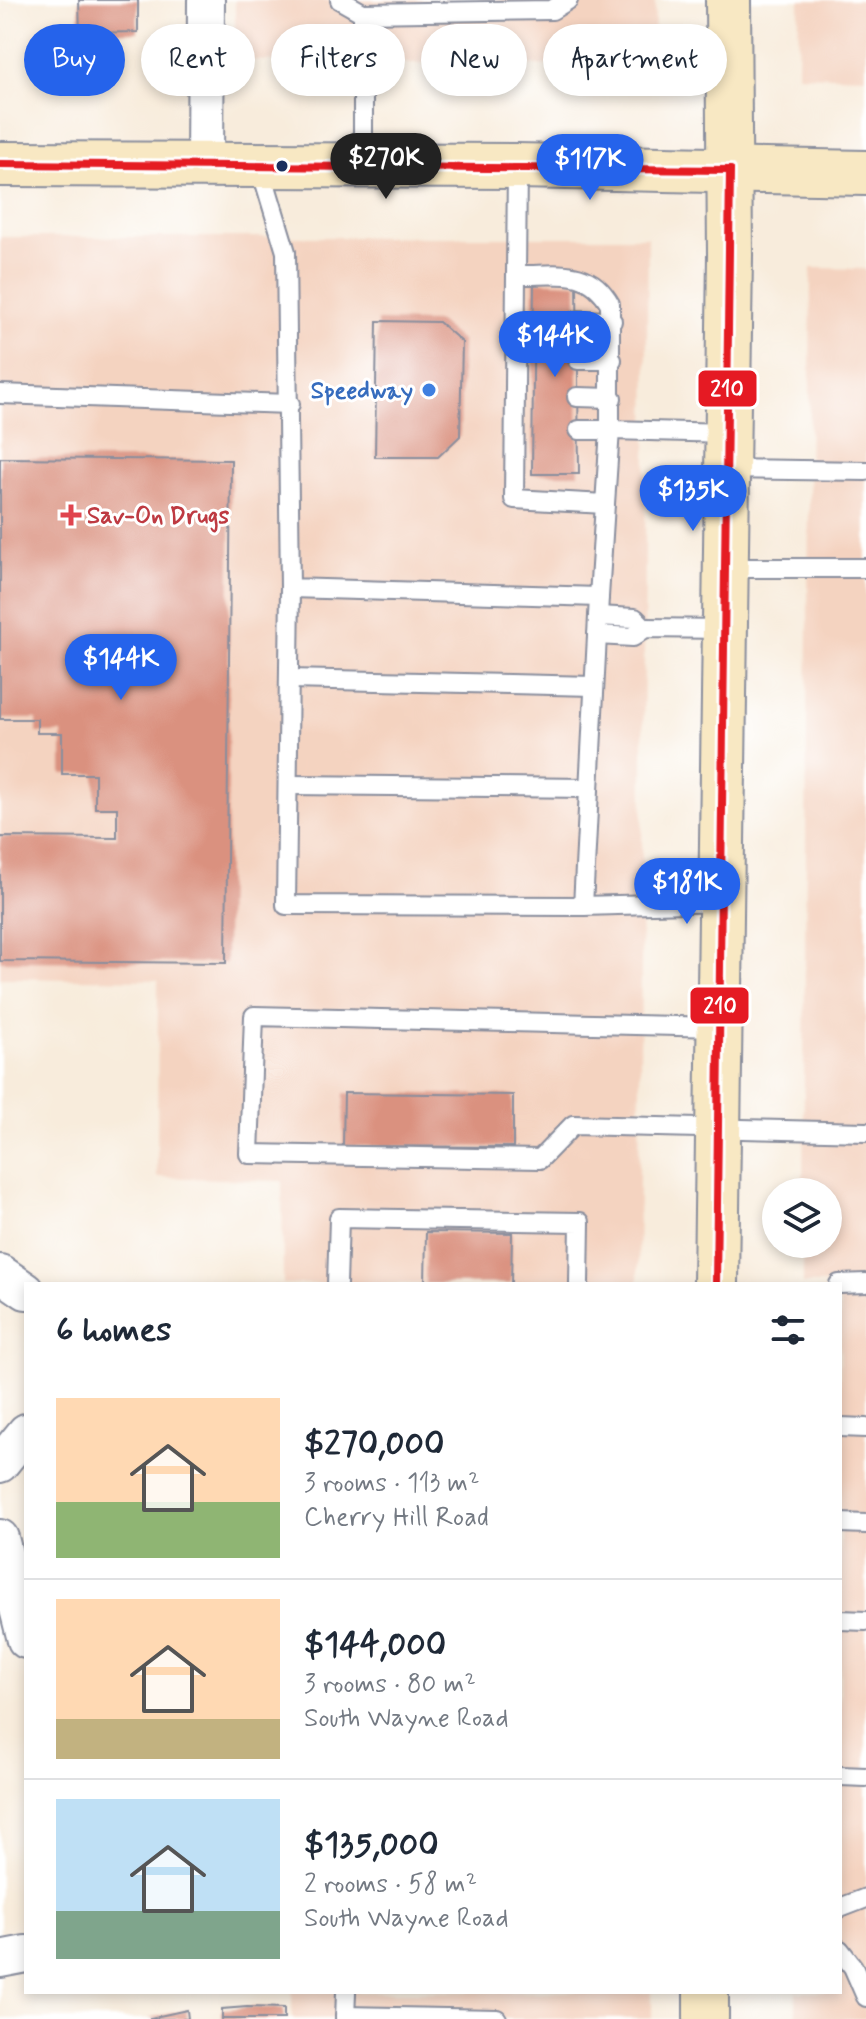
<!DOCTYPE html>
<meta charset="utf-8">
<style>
body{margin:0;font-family:Mynerve,sans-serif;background:#f2f2f3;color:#1f2937;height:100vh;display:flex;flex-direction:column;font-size:30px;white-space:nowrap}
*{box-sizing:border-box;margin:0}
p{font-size:26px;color:#747a83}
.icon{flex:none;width:44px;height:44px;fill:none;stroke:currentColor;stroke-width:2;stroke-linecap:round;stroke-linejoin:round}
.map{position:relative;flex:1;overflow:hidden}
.panel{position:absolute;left:24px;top:1282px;width:818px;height:712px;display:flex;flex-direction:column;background:#fff;border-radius:0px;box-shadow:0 4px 12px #0003}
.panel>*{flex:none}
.top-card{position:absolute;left:24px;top:24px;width:818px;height:72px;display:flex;gap:16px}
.buttons{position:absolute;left:762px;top:1178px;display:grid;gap:16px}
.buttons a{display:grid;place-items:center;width:80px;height:80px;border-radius:50%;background:#fff;box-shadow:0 4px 12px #0003;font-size:40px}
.price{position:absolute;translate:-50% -68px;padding:0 18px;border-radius:28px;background:#2563eb;color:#fff;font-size:26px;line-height:52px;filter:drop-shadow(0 2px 4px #0008)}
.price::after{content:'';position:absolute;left:50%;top:48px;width:24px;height:18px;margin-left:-12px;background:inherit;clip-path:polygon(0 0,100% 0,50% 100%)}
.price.selected{background:#222;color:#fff}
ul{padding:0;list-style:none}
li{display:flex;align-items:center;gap:24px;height:200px;padding:0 32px}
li+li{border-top:2px solid #e0e1e3}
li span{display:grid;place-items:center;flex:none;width:224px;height:160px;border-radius:0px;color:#555}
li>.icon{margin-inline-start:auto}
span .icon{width:96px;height:96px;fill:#fffc;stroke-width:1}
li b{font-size:34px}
h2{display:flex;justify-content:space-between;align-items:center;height:96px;padding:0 32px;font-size:34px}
.tag{padding:0 28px;border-radius:36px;background:#fff;box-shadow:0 4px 12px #0003;font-size:28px;line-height:72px}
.tag.selected{background:#2563eb;color:#fff}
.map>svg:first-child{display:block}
</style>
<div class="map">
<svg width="866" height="2019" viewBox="0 0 866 2019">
<rect width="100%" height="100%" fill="#fff"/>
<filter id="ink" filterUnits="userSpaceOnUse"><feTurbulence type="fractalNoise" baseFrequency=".0125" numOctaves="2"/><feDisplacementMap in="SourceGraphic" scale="16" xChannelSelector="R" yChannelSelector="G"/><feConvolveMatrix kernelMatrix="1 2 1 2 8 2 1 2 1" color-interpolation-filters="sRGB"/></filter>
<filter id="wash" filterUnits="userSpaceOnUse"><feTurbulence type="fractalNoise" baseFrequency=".006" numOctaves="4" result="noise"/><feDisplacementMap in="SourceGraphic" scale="32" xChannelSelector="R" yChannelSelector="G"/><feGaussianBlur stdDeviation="1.8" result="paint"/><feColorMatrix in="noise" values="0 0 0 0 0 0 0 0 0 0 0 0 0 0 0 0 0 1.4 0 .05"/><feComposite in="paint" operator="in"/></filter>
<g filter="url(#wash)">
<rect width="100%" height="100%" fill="#f8ecdc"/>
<g fill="#f4d3c0">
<path d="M235,0H655L654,67L235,60Z"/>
<path d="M799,0H866V77L798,75Z"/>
<path d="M0,237H648L638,1284H283L282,1181L157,1177L158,980L0,978Z"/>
<path d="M811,268L866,269V2019H796V1992H840V1284H803V1244H828V1192H803Z"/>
<rect x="292" y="1992" width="360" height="27"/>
</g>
<g id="blocks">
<g fill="#da917f">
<path d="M79,0H138V32L80,33Z"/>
<path d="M534,281L577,283L579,474H532Z"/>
<path d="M377,321L439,322L462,342L460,436L438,457H375Z"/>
<path d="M0,458L231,460L226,963L0,961V837L117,838V808H95V774H62V733H37V719H0Z"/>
<path d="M344,1093L513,1095V1147L343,1146Z"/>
<path d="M426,1232L512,1233L511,1284H425Z"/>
<path d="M247,2007L284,2008V2019H222V2009Z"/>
<path d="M187,2010L188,2019H150V2018Z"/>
</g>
</g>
</g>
<g filter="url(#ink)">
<use href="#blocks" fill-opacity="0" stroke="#8a8e9d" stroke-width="2"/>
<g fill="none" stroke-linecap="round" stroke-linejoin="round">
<g stroke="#8a8e9d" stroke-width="22">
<g id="lane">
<path d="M340,0L363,13V166"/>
<path d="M363,13L552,10L568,0"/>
<path d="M260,166L286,252L290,588L599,597L583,906L722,902"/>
<path d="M517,166L516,275C555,276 588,265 610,304V430L728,433"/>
<path d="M516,275L514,499L605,504L610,430H579"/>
<path d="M577,320L612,321"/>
<path d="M578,360H612"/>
<path d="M0,394L290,404"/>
<path d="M577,397L612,398"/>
<path d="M727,469L866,471"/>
<path d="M726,568H866"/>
<path d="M290,588L286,905L583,906"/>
<path d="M599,597L605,504"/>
<path d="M598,616L635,618L645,628"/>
<path d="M597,635L633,637L645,628L726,629"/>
<path d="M289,679L594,686"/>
<path d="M288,785L589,788"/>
<path d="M719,1027L254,1016L249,1154L540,1159L573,1125L866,1132"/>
<path d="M337,1284L339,1218L580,1222L579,1284"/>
<path d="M839,1284L866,1283"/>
<path d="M840,1427L866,1428"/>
<path d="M840,1523L866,1524"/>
<path d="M840,1620L866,1621"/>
<path d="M840,1776L866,1777"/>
<path d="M840,1908L866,1898"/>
<path d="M840,1950L853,1967L866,1997"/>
<path d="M345,2016L497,2019"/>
<path d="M345,2019L346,1992"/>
</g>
</g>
<g stroke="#8a8e9d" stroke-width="40">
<g id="street">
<path d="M205,165L206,0"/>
<path d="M0,1273L26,1291"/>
<path d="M0,1464L26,1432"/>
<path d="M0,1538L26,1640"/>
<path d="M0,1959L26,1954"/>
</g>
</g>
<g stroke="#8a8e9d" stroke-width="48">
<g id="secondary">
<path d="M0,164L517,166L866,173"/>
<path d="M716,1284L730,255L728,0"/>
<path d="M706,2019V1992"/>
</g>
</g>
<use href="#lane" stroke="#fff" stroke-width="18"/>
<use href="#street" stroke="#fff" stroke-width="36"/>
<use href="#secondary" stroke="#f8e8c3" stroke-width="44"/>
<g stroke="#fff" stroke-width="14">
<g id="bus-1">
<path d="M0,164L730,170"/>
<path d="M716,1284L730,170"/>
</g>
</g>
<use href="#bus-1" stroke="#e51a23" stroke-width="8"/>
</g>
</g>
<circle fill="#1b2f5e" stroke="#fff" stroke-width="3" cx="282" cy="166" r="7"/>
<circle fill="#3f7fe0" stroke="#fff" stroke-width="3" cx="429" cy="390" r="8"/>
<path fill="#e0444e" stroke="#fff" stroke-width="3" d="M67 503h8v8h8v8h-8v8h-8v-8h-8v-8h8z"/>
<g text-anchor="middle" stroke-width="6" stroke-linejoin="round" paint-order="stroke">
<g font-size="24" font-weight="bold" fill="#366cbe" stroke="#fff" text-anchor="end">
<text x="413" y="398">Speedway</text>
</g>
<g font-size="24" font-weight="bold" fill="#be3a42" stroke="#fff" text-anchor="start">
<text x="87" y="523">Sav-On Drugs</text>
</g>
</g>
<g stroke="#fff" stroke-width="3">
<rect x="697" y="369" width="61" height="39" rx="8" fill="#e51a23"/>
<rect x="689" y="986" width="61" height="39" rx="8" fill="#e51a23"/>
</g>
<g font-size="22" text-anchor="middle" font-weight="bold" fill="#fff">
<text x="727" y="396">210</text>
<text x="720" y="1013">210</text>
</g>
</svg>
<div class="buttons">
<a><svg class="icon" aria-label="layers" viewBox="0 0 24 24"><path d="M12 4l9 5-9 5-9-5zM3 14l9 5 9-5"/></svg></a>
</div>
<b class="price selected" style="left:386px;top:201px">$270K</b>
<b class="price" style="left:590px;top:202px">$117K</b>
<b class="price" style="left:555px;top:379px">$144K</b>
<b class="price" style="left:693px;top:533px">$135K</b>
<b class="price" style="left:121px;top:702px">$144K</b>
<b class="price" style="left:687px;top:926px">$181K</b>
<div class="top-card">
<a class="tag selected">Buy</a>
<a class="tag">Rent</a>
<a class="tag">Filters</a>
<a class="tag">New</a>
<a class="tag">Apartment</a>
</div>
<section class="panel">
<h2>6 homes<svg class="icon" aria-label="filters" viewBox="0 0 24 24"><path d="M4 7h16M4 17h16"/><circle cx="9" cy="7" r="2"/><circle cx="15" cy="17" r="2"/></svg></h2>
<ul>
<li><span style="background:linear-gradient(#ffd9b3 65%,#8fb573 0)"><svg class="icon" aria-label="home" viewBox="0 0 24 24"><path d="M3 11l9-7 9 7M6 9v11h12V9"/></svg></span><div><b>$270,000</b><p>3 rooms · 113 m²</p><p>Cherry Hill Road</p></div></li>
<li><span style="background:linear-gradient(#ffd9b3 75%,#c2b280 0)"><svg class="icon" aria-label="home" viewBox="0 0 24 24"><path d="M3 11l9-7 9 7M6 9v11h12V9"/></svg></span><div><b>$144,000</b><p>3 rooms · 80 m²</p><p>South Wayne Road</p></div></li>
<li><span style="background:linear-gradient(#bfe0f5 70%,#7fa58c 0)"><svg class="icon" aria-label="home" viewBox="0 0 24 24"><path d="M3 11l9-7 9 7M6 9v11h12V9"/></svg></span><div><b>$135,000</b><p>2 rooms · 58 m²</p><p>South Wayne Road</p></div></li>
</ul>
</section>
</div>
